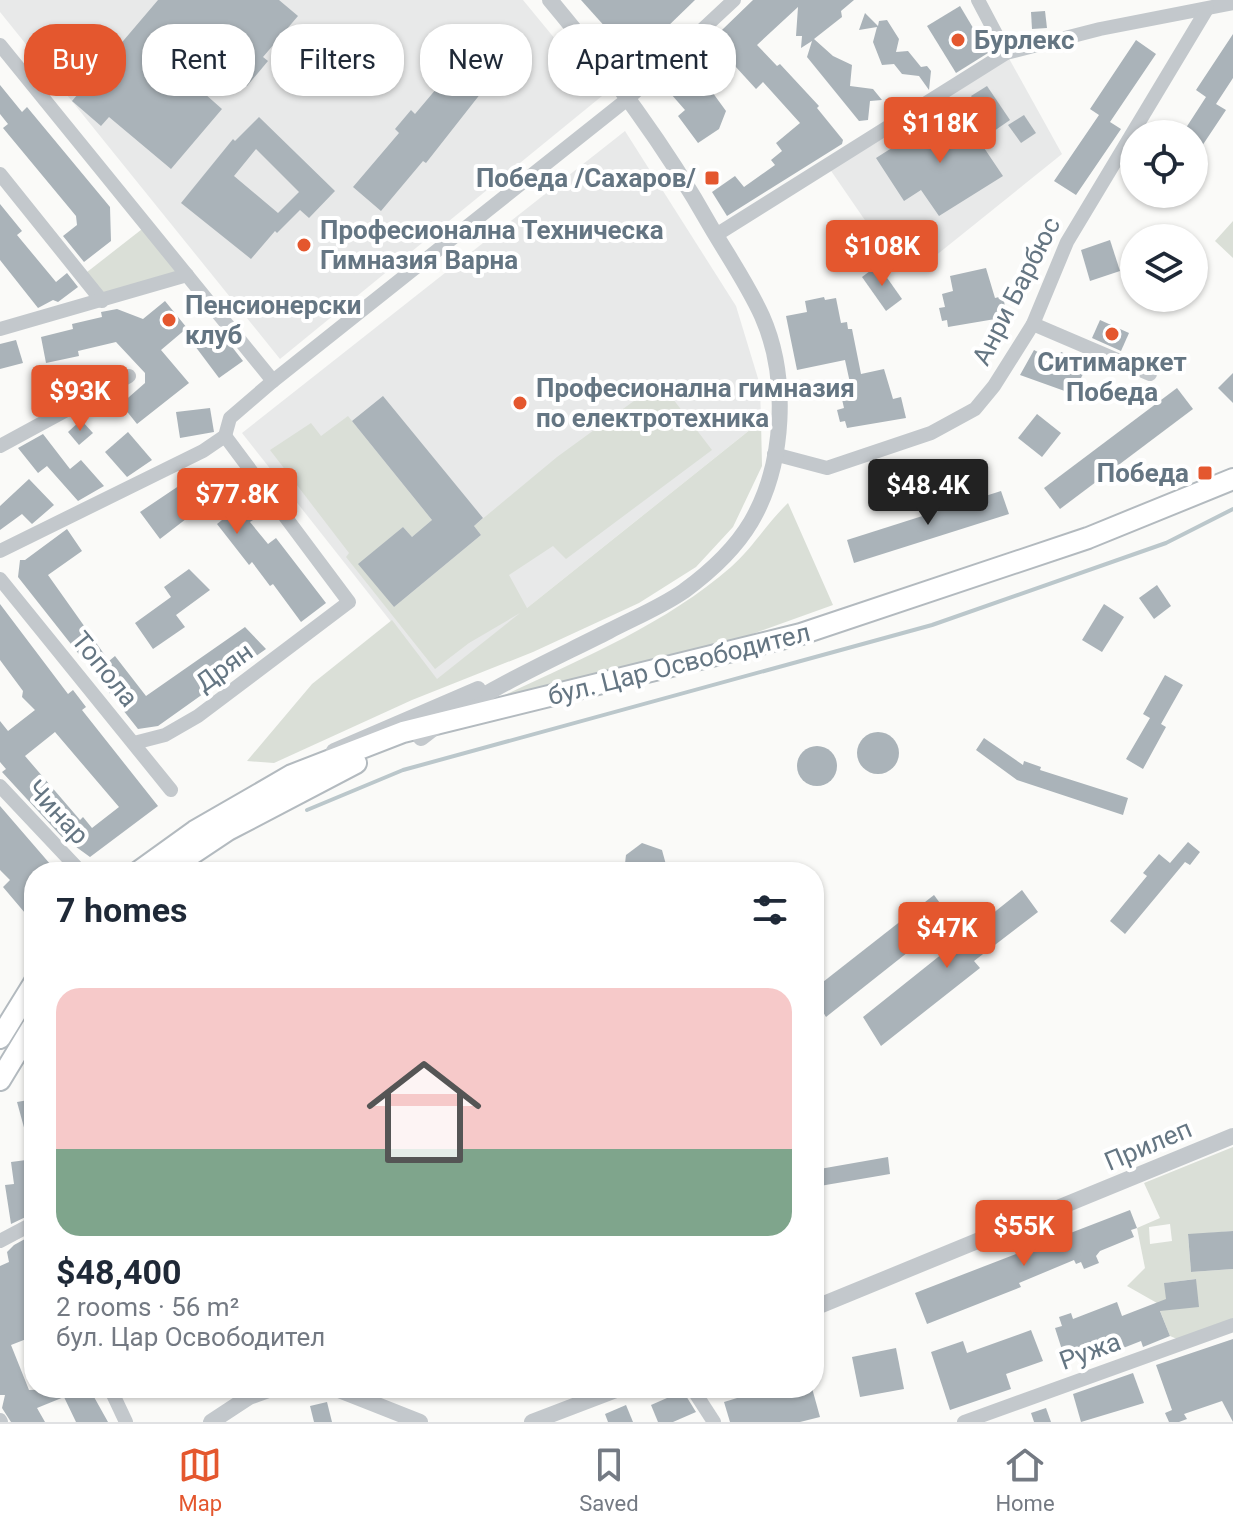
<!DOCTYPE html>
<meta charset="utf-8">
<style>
body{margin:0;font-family:Roboto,sans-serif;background:#f2f2f3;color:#1f2937;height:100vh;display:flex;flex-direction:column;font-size:30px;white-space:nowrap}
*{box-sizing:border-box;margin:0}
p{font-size:26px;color:#747a83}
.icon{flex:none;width:44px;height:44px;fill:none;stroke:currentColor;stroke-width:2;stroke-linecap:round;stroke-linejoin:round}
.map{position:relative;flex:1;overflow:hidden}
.side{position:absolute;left:24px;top:862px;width:800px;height:536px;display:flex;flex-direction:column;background:#fff;border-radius:32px;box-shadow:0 2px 6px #0004}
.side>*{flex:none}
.guide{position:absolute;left:24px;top:24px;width:800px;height:72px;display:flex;gap:16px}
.buttons{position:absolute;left:1120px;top:120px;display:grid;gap:16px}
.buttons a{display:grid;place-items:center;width:88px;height:88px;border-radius:50%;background:#fff;box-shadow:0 2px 6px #0004;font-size:40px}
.price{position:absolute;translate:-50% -68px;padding:0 18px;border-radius:8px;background:#e4572e;color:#fff;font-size:26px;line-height:52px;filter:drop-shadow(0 2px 4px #0008)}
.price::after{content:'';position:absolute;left:50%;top:48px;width:24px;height:18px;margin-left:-12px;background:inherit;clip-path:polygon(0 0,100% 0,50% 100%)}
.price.on{background:#222;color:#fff}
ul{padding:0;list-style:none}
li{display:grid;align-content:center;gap:16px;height:424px;padding:0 32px}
li span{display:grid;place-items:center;height:248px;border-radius:24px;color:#555}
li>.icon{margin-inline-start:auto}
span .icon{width:144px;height:144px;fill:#fffc;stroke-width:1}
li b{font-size:34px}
h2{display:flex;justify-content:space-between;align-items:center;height:96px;padding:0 32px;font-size:34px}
.chip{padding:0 28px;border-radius:32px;background:#fff;box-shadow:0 2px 6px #0004;font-size:28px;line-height:72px}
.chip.on{background:#e4572e;color:#fff}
.tabs{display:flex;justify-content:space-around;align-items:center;height:112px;border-top:2px solid #e0e1e3;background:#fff;font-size:22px;color:#747a83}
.tabs a{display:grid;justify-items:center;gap:4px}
.tabs .on{color:#e4572e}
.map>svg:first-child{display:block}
</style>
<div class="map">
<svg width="1233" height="1422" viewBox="0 0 1233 1422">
<rect width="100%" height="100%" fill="#fafaf8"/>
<g fill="#e8e9e9">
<path d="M0,0H523L602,96L280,359L0,12Z"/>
<path d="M1006,53L1062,154L929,261L891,258L827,165Z"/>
<path d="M625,131L736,306L760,385L761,421L437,680L242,433Z"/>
</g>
<g fill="#dadfd7" fill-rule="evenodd">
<path d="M1233,221V258L1215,241Z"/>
<path d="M146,226L187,275L102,301L82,276Z"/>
<path d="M660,382L712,450L566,559L553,546L509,575L527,608L761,421L762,466L733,527L696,567L639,603L533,652L412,700L274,763L247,761L312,684L392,620L437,679L520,613L469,643L435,669L346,557L349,553L270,450L311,423L321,436L348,416L432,520L412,537L403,527L359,564L394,607L481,535L474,526L557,457Z"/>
<path d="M788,503L833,605L733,641L484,705C568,664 660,629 731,567C752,549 767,523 788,503Z"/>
<path d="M1233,1147V1231L1188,1235L1191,1272L1233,1269V1319L1177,1339L1170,1336L1157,1303L1127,1286L1145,1268L1137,1228L1160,1218L1144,1183ZM1170,1224L1172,1241L1150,1244L1149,1227ZM1195,1279H1196L1168,1310L1165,1283Z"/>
</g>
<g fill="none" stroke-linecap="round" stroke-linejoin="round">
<path stroke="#bbc7cb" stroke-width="4" d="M307,810L403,770L932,625L1166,543L1233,509"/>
</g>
<g fill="#aab3b9" fill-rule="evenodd">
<path d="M158,0H279L298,16L263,57L268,61L247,86L183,30L161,55L222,109L171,169L109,117L101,126L72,101Z"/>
<path d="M581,0H695L634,59Z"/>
<path d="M753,0H854L841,11L842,17L814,39L833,56L852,65L850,86L873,89L882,100L870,101L868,120L859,121L807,57L812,41L801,48L802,36H796L798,7L757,45L777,66L780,64L819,106L817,108L843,140L842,144L727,216L712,192L735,176L744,187L775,165L771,160L782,151L776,143L800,123L763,82L756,89L735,66L710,89L726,111L719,129L698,143L678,116L685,110L664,86Z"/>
<path d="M960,6L988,53L956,73L927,26Z"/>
<path d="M1045,11L1047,28L1032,29L1031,12Z"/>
<path d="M865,13L878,26L879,21L887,20L899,39L896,52L908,51L921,67L927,66L931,71L929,90L919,76L902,74L894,64L882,65L873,42L877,27L859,30Z"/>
<path d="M1233,34V78L1216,104L1226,110L1194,158V134H1182L1206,97L1196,90Z"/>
<path d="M1136,40L1156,54L1110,122L1121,129L1076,195L1054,181L1099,115L1090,109Z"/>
<path d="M453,69L481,93L426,163L423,161L381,211L353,187L399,133L395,129L411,110L415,114Z"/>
<path d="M0,85L22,112L27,107L110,207L111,241L84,262L63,236L77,225L76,216L3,128L8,124L0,114Z"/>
<path d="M987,86L1010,120L994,131L971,96Z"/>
<path d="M950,111L970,140L976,136L1003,176L939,216L921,190L904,201L876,158Z"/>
<path d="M1024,115L1036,133L1021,143L1008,125Z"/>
<path d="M259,117L335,191L309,218L300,210L277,233L275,231L251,259L181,203L233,139L235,141ZM256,149L299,192L278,213L234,176Z"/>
<path d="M0,204L22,231L17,235L56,282L67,273L78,287L58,302L53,300L38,308L0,260Z"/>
<path d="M1110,240L1120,271L1090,281L1081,250Z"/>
<path d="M878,265L902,299L886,311L862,277Z"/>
<path d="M986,268L995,298L1003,296L1007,317L948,327L947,320L942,321L939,308L945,307L942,294L953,291L950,276Z"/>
<path d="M824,297L825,300L836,298L841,323L847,322L848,329H852L861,374L884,369L893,399L901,397L906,418L847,428L845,421L840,422L837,410L844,408L841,395L852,392L845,360L797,370L786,316L807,312L805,301Z"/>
<path d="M165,301L187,328L161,350L189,383L137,424L121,404L145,383V373L116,342L78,351L79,356L46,363L41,337L73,329L72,324L102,317L101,312L117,309L143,319Z"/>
<path d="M1100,320L1129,333L1121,351L1092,338Z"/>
<path d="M218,329L243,361L219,378L195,346Z"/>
<path d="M16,340L23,363L0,369V344Z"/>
<path d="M1034,350L1057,362L1061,352L1076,358L1073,365L1085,370L1073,394L1020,375Z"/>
<path d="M1233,373V403L1218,388Z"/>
<path d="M1177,388L1193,409L1060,509L1044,488Z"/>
<path d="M383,396L483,518L474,526L481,535L394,607L358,564L403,527L412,537L432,520L352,421Z"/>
<path d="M210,408L214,432L180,438L176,412Z"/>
<path d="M1037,414L1061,433L1042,457L1018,438Z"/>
<path d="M81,420L93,433L79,445L68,432Z"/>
<path d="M128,432L152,460L127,477L105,452Z"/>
<path d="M43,434L70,469L81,460L104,486L78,501L47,466L38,473L18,448Z"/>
<path d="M921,465L937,484L911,505L896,486Z"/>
<path d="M198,473L225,477L256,518L250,522L268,544L276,538L326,603L301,622L273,584L270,586L252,562L249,565L217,524L222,520L208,502L160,539L140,512Z"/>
<path d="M29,479L54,505L32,524L22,514L0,530V506Z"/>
<path d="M1001,491L1009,514L854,563L847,540Z"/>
<path d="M67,529L82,551L48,575L109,661L115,656L146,696L245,627L266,649L158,726L138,729L18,577L20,560H25Z"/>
<path d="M189,569L210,590L176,615L185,627L153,649L135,623L171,597L164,587Z"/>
<path d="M1157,585L1171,606L1154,619L1139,598Z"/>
<path d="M0,604L68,694L73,690L86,707L82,710L158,806L90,857L61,836L2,772L6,769L0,762V721L8,731L35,710L22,697L23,691L0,660ZM55,732L119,807L92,828L83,817L80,820L25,756Z"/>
<path d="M1104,604L1124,617L1102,652L1082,640Z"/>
<path d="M1165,675L1183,685L1161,724L1166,727L1143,769L1126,759L1150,718L1143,714Z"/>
<circle cx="878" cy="753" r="21"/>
<path d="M984,738L1023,765L1024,761L1041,767L1040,770L1128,798L1123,815L1017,780L976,750Z"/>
<circle cx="817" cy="766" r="20"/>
<path d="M0,806L57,872H34V906L25,913L3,887L10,880L0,870Z"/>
<path d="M1188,842L1200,852L1190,865L1185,862L1125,934L1110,921L1147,876L1143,873L1159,854L1170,863Z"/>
<path d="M642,843L662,850L668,872H624L626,855Z"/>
<path d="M1022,890L1038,912L974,961L980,968L881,1046L863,1017Z"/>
<path d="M934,895L951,918L826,1017L814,997V989Z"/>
<path d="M34,1099V1153H31L17,1102Z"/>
<path d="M888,1157L890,1174L814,1187V1170Z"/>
<path d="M34,1159V1213L11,1224L5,1185L14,1184L11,1162Z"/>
<path d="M1130,1210L1137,1228L1131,1230L1134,1237L1100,1251L1096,1256L1099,1263L1084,1269L1081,1262L1076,1264L1074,1260L1019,1283L1021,1287L927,1324L915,1293Z"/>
<path d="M1233,1231V1269L1191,1272L1188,1234Z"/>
<path d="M34,1234V1336L11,1345L29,1390L89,1388L108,1422H76L64,1397L37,1408L45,1422H11L2,1408L5,1395H0V1266L9,1262L7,1252L14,1245Z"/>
<path d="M1196,1279L1199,1307L1160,1311L1170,1336L1143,1347L1141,1341L1113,1352L1109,1342L1100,1346L1098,1341L1063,1353L1055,1328L1062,1326L1059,1317L1071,1313L1073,1319L1117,1302L1122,1316L1166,1299L1164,1283Z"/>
<path d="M1031,1330L1043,1361L1006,1374L1011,1389L950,1410L931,1352L963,1341L967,1353Z"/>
<path d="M1233,1339V1422L1222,1401L1184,1414L1187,1419L1179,1422H1169L1165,1413L1172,1410L1156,1365Z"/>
<path d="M896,1348L904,1389L860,1397L852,1357Z"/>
<path d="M1133,1373L1144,1403L1081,1422L1073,1394Z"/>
<path d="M770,1388H812L820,1417L800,1422H730L724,1402Z"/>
<path d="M683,1391L696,1412L673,1422H658L651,1405Z"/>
<path d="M327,1402L332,1422H314L310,1406Z"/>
<path d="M626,1405L633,1422H608L605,1414Z"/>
<path d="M1046,1408L1051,1422H1034L1031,1413Z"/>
</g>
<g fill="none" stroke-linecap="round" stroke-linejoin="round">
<g stroke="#b3babf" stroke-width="24">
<g id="secondary">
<path d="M138,872L195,831L292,775L403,732L801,634L1088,538L1233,479"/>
<path d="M165,872L228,830L356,763"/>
<path d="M0,1038L34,983"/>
<path d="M0,1080L34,1024"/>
</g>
</g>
<g stroke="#c3c8cc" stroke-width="14">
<path d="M978,0L1006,53"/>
<path d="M0,45L273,381"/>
<path d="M0,174L102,301"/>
<path d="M716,235L1006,53L1100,29L1233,3"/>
<path d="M1033,324L1150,374"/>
<path d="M0,329L187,275"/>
<path d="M0,446L129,376"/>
<path d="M774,454L827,468L931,433L975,409L994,386L1033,324L1067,242L1207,9"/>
<path d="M0,551L203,451L225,436L230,418L273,381L630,97L734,0"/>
<path d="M0,579L171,790"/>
<path d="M134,743L165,735L198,716L349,602L225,436"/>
<path d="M0,786L81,872"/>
<path d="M0,1241L34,1223"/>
<path d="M110,1388L126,1422"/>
<path d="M692,1388L714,1422"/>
<path d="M0,1420L1,1422"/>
<path d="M964,1422L1233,1325"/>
</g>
<g stroke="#c3c8cc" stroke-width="16">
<path d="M421,738C478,692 544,664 609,631C634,618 661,607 684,591C710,572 735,549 751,522C785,464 789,377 762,316C748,285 728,256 711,227C665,145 610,72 550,0"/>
<path d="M334,751L478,689"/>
<path d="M814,1308L1233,1136"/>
<path d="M334,1388L420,1422"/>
<path d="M211,1422L249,1397L274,1388"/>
<path d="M532,1422L621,1388"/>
</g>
<use href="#secondary" stroke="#fff" stroke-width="20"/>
</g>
<g fill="#e4572e" stroke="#fff" stroke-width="3">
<circle cx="958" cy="40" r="8"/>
<rect x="704" y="170" width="16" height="16" rx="4"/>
<circle cx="304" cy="245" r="8"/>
<circle cx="169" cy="320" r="8"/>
<circle cx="1112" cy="334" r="8"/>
<circle cx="520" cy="403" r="8"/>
<rect x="1197" y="465" width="16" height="16" rx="4"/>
</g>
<g text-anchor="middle" stroke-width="8" stroke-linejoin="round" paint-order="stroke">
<g font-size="26" font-weight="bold" fill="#657683" stroke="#fff" text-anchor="start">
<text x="974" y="49">Бурлекс</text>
<text x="696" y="187" text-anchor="end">Победа /Сахаров/</text>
<text x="320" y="239">Професионална Техническа<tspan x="320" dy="30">Гимназия Варна</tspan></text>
<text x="185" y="314">Пенсионерски<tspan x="185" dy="30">клуб</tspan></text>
<text x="1112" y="371" text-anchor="middle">Ситимаркет<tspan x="1112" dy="30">Победа</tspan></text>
<text x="536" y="397">Професионална гимназия<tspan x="536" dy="30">по електротехника</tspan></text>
<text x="1189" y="482" text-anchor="end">Победа</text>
</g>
<g font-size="26" fill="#657683" stroke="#fff">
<text transform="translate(1016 291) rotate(-63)" y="9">Анри Барбюс</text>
<text transform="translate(679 664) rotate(-14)" y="9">бул. Цар Освободител</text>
<text transform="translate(224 667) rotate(-36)" y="9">Дрян</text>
<text transform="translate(105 669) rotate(51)" y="9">Топола</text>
<text transform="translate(58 812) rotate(47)" y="9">Чинар</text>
<text transform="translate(1148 1145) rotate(-23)" y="9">Прилеп</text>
<text transform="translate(1090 1351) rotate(-20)" y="9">Ружа</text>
</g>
</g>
</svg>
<div class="buttons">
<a><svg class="icon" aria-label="locate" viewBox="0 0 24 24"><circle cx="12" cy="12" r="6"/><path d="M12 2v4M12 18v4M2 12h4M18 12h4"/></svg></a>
<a><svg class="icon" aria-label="layers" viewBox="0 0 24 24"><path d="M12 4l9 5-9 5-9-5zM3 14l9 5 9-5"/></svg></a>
</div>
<b class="price" style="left:940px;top:165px">$118K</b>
<b class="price" style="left:882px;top:288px">$108K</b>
<b class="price" style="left:80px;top:433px">$93K</b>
<b class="price on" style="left:928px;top:527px">$48.4K</b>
<b class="price" style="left:237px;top:536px">$77.8K</b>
<b class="price" style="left:947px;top:970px">$47K</b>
<b class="price" style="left:1024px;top:1268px">$55K</b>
<div class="guide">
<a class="chip on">Buy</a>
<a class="chip">Rent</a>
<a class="chip">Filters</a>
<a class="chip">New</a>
<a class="chip">Apartment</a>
</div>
<section class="side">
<h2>7 homes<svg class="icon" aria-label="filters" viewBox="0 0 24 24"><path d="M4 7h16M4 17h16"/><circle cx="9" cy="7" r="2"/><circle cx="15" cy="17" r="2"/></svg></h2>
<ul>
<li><span style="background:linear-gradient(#f6c9c9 65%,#7fa58c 0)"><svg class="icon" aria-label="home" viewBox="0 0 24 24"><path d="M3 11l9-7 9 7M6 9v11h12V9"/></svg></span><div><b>$48,400</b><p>2 rooms · 56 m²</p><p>бул. Цар Освободител</p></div></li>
</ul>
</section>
</div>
<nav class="tabs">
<a class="on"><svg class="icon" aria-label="map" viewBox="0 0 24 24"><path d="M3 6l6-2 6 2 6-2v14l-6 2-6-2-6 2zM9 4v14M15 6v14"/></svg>Map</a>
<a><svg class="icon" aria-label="saved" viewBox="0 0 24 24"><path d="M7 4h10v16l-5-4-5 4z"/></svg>Saved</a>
<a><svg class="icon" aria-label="home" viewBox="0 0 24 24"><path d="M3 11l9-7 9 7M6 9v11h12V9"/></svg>Home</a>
</nav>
